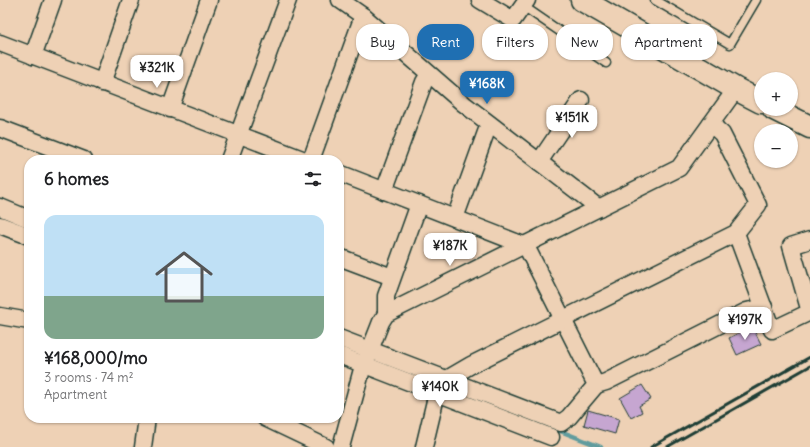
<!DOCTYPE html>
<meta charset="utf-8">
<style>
body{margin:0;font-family:Delius,sans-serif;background:#f6f6f6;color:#202124;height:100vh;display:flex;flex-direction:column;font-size:15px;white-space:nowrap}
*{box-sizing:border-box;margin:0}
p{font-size:13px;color:#757577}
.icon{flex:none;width:22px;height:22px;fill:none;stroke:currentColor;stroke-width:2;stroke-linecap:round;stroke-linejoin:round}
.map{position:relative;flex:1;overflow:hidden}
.panel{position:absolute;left:24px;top:155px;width:320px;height:268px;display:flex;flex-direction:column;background:#fff;border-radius:16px;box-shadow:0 1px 3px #0004}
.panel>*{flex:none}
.guide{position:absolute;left:356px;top:24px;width:380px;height:36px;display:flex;gap:8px}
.controls{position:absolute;left:754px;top:72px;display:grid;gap:8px}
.controls a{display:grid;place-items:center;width:44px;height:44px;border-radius:50%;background:#fff;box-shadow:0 1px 3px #0004;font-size:20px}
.price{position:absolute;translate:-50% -34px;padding:0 9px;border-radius:8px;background:#fff;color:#222;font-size:13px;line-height:26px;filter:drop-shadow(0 1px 2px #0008)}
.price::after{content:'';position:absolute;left:50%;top:24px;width:12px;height:9px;margin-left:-6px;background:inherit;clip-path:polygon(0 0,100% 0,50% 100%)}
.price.on{background:#1f6fb2;color:#fff}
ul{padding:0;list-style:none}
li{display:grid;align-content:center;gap:8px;height:212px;padding:0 20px}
li span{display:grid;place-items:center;height:124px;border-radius:12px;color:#555}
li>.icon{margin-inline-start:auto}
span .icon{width:72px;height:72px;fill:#fffc;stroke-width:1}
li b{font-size:17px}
h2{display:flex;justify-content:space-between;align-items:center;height:48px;padding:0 20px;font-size:17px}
.chip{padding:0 14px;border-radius:16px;background:#fff;box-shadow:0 1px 3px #0004;font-size:14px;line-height:36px}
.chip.on{background:#1f6fb2;color:#fff}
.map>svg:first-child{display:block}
</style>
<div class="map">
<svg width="810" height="447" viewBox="0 0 810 447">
<rect width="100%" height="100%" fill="#eed1b5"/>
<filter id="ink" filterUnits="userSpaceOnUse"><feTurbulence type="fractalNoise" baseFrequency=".025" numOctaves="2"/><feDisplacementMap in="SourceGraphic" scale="8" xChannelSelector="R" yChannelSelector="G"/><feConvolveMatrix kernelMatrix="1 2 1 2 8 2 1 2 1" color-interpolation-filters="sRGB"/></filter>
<g filter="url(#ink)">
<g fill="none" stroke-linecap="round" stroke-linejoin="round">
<path stroke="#609c9e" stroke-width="4.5" d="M555,429L601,447"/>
</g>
<g fill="#c6a6d1" stroke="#1f3d34">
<path d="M752,326L761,344L737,355L729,338Z"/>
<path d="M642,385L651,399L639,406L642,412L631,418L620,398Z"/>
<path d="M588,410L619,419L615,434L584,425Z"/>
</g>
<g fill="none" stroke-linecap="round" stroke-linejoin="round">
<g stroke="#1f3d34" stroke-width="11">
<g id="lane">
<path d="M655,0L730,44L756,0"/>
<path d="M523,6L606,63"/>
</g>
</g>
<g stroke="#1f3d34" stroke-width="19">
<g id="street">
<path d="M340,0L363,16L464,104L599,208"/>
<path d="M480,0L513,20L527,0"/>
<path d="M0,43L305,160"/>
<path d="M33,56L53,0"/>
<path d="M102,83L131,0"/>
<path d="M170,109L209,0"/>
<path d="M0,128L84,160"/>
<path d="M229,160L288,0"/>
<path d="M311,160L363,16"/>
<path d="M539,162L581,100"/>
<path d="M339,173L526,246L596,385L569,417L561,423L339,338"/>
<path d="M384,191L424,82L429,74"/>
<path d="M0,207L29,219"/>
<path d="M455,218L489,124"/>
<path d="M0,225L29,236"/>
<path d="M736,233L772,330L810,312L791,246L810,240"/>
<path d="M339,257L392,277"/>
<path d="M386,314V296L419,204"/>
<path d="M0,316L29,321"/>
<path d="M339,355L551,437"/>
<path d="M596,385L606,382L747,311L764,307"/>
<path d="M265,418L326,447"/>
<path d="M143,447L147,418"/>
<path d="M341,447L361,373L381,322L386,314L679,168L736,89"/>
<path d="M424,447L435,401L447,379L471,365L736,233L758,205L722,134L711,124"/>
</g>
</g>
<g stroke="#1f3d34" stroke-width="25">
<g id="secondary">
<path d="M582,0L736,89L761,102"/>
<path d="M774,109L810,127"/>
</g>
</g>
<use href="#lane" stroke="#eed1b5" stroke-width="8"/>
<use href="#street" stroke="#eed1b5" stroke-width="16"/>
<use href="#secondary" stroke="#eed1b5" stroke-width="22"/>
<g stroke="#1f3d34" stroke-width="3">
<path d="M651,447L810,357"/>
<path d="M667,447L810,366"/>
</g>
</g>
</g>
</svg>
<div class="controls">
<a>+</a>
<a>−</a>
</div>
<b class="price" style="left:157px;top:89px">¥321K</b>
<b class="price on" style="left:487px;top:105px">¥168K</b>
<b class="price" style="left:572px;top:139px">¥151K</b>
<b class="price" style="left:450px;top:267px">¥187K</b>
<b class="price" style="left:745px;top:341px">¥197K</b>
<b class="price" style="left:440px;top:408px">¥140K</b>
<div class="guide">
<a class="chip">Buy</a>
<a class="chip on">Rent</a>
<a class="chip">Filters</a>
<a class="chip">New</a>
<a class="chip">Apartment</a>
</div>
<section class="panel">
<h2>6 homes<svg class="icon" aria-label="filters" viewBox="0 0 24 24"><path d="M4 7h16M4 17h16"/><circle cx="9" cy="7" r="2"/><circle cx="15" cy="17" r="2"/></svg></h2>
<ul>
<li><span style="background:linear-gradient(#bfe0f5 65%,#7fa58c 0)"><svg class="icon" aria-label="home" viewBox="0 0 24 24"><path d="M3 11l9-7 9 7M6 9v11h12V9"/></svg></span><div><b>¥168,000/mo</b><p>3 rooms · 74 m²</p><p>Apartment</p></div></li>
</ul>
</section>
</div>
